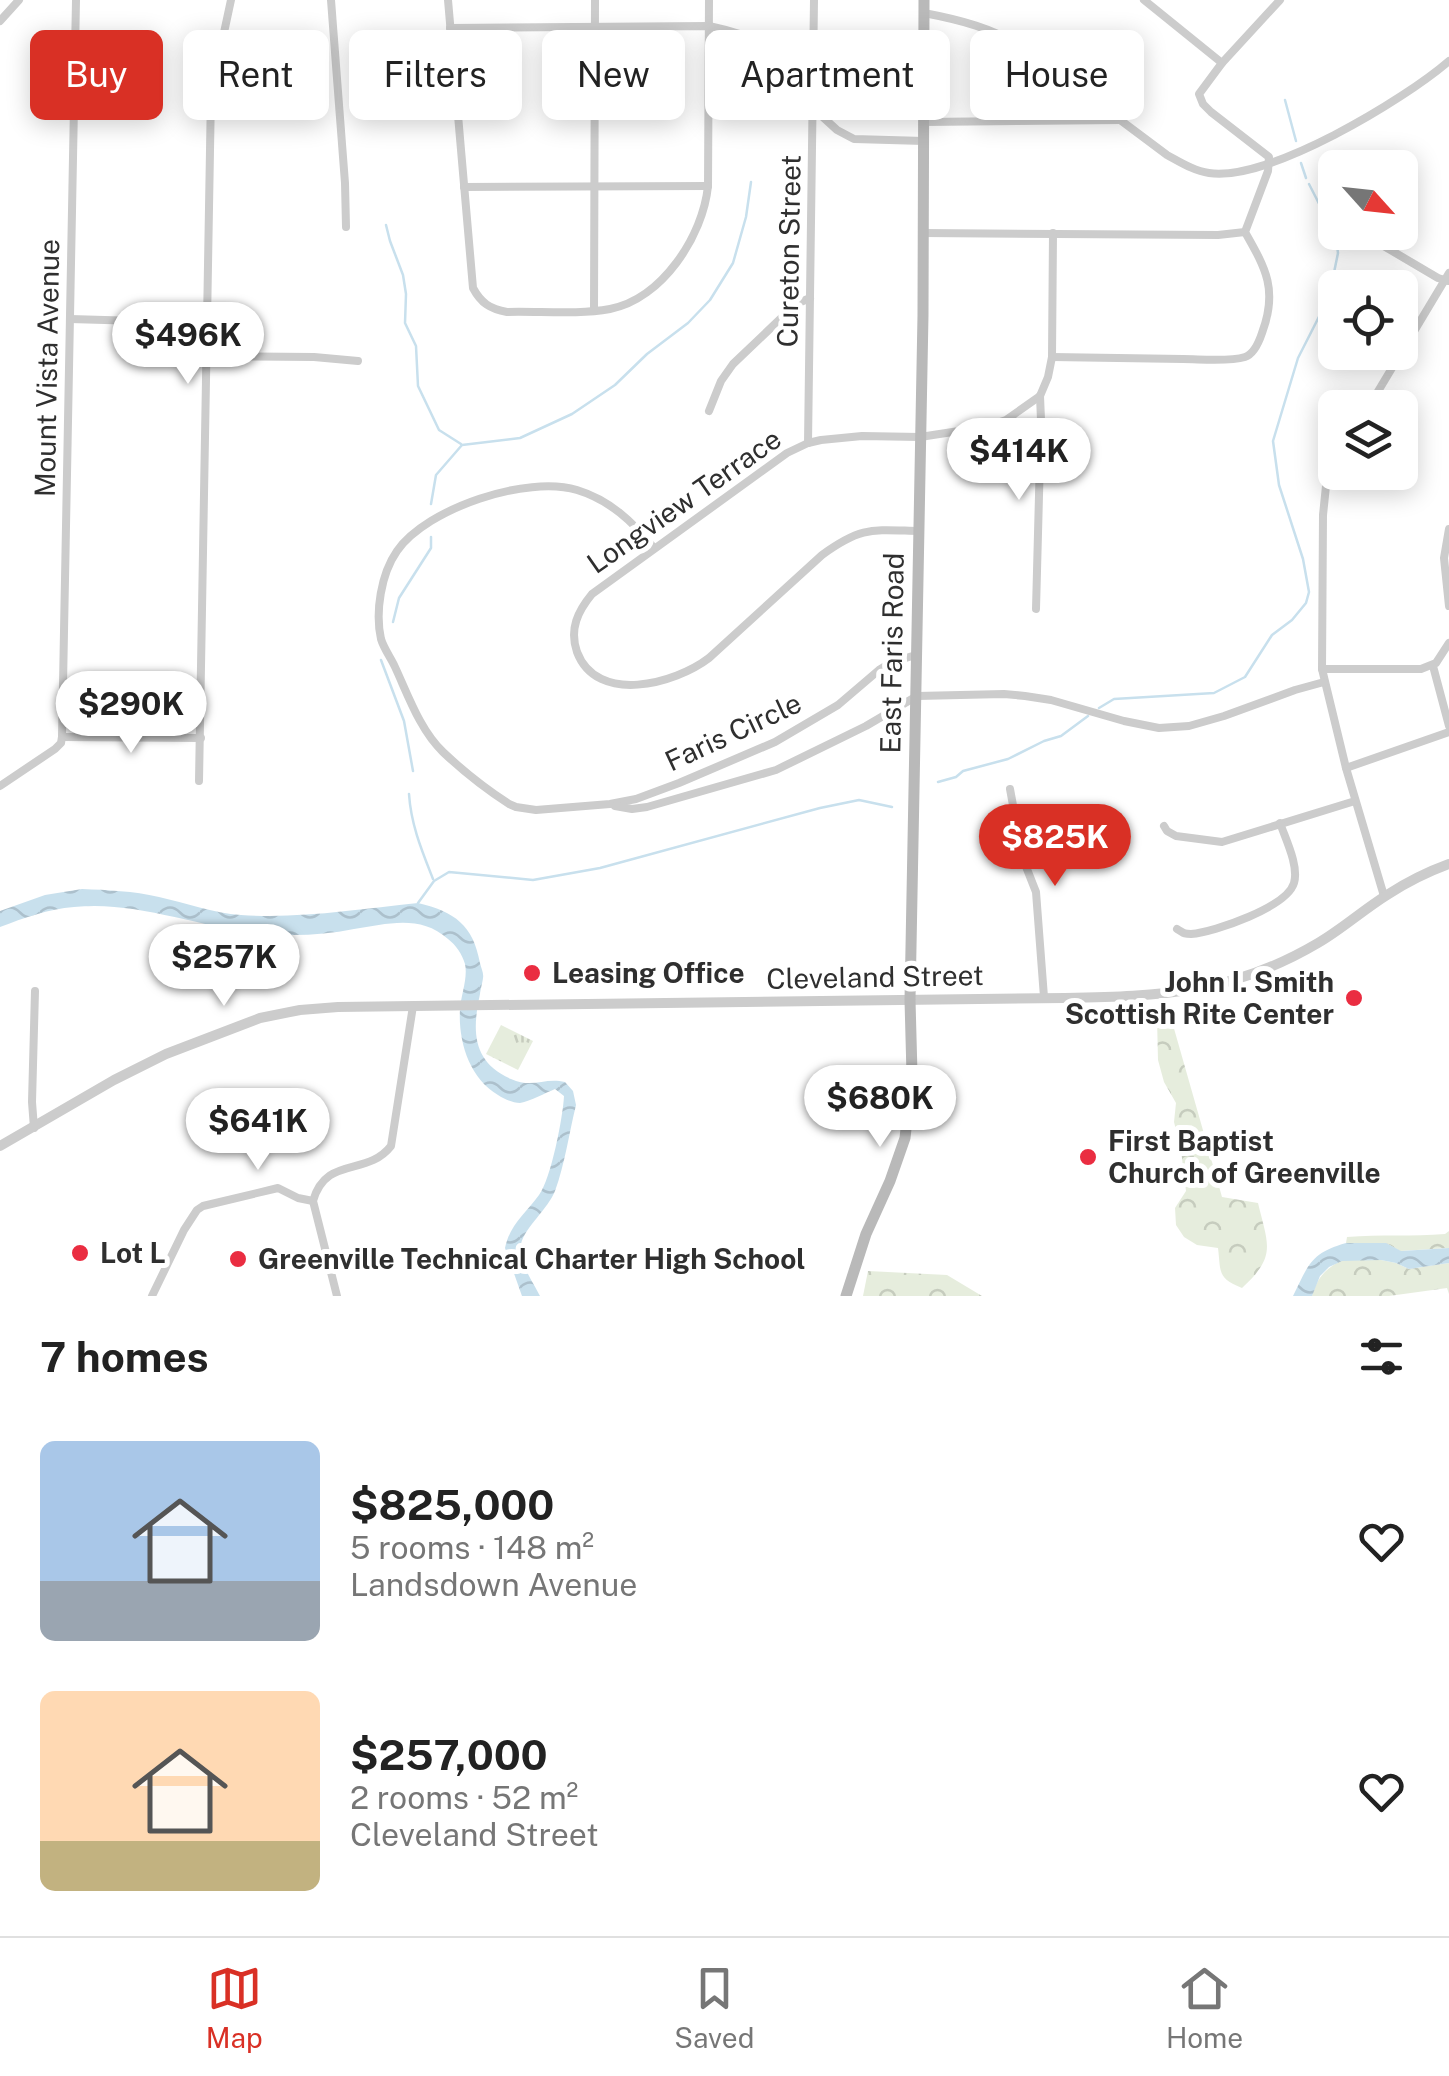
<!DOCTYPE html>
<meta charset="utf-8">
<style>
body{margin:0;font-family:"Public Sans",sans-serif;background:#f6f6f6;color:#222;height:100vh;display:flex;flex-direction:column;font-size:38px;white-space:nowrap}
*{box-sizing:border-box;margin:0}
p{font-size:32px;color:#767676}
.icon{flex:none;width:55px;height:55px;fill:none;stroke:currentColor;stroke-width:2;stroke-linecap:round;stroke-linejoin:round}
.map{position:relative;height:1296px;overflow:hidden}
.panel{display:flex;flex-direction:column;background:#fff;flex:1}
.panel>*{flex:none}
.guide{position:absolute;left:30px;top:30px;width:1390px;height:90px;display:flex;gap:20px}
.needle{width:65px;rotate:117deg}
.buttons{position:absolute;left:1318px;top:150px;display:grid;gap:20px}
.buttons a{display:grid;place-items:center;width:100px;height:100px;border-radius:15px;background:#fff;box-shadow:0 5px 25px #0003;font-size:50px}
.price{position:absolute;translate:-50% -85px;padding:0 22px;border-radius:35px;background:#fff;color:#222;font-size:32px;line-height:65px;filter:drop-shadow(0 2px 5px #0008)}
.price::after{content:'';position:absolute;left:50%;top:60px;width:30px;height:22px;margin-left:-15px;background:inherit;clip-path:polygon(0 0,100% 0,50% 100%)}
.price.on{background:#d93025;color:#fff}
ul{padding:0;list-style:none}
li{display:flex;align-items:center;gap:30px;height:250px;padding:0 40px}
li span{display:grid;place-items:center;flex:none;width:280px;height:200px;border-radius:15px;color:#555}
li>.icon{margin-inline-start:auto}
span .icon{width:120px;height:120px;fill:#fffc;stroke-width:1}
li b{font-size:42px}
h2{display:flex;justify-content:space-between;align-items:center;height:120px;padding:0 40px;font-size:42px}
.tag{padding:0 35px;border-radius:15px;background:#fff;box-shadow:0 5px 25px #0003;font-size:35px;line-height:90px}
.tag.on{background:#d93025;color:#fff}
.tabs{display:flex;justify-content:space-around;align-items:center;height:140px;border-top:2px solid #e0e0e0;background:#fff;font-size:28px;color:#767676}
.tabs a{display:grid;justify-items:center;gap:5px}
.tabs .on{color:#d93025}
.map>svg:first-child{display:block}
</style>
<div class="map">
<svg width="1449" height="1296" viewBox="0 0 1449 1296">
<defs>
<pattern id="grass-tufts" width="24" height="20" patternUnits="userSpaceOnUse" patternTransform="scale(2.5)"><rect width="24" height="20" fill="#e6eddd"/><path d="M3 7l-1-3M5 7V3M7 7l1-3M15 17l-1-3M17 17v-4M19 17l1-3" fill="none" stroke="#c6ccbe"/></pattern>
<pattern id="forest-crowns" width="20" height="18" patternUnits="userSpaceOnUse" patternTransform="scale(2.5)"><rect width="20" height="18" fill="#e6eddd"/><path d="M2 6a3 3 0 1 1 6 0M12 15a3 3 0 1 1 6 0" fill="none" stroke="#c6ccbe"/></pattern>
<pattern id="water-waves" width="16" height="10" patternUnits="userSpaceOnUse" patternTransform="scale(2.5)"><rect width="16" height="10" fill="#c8e0ed"/><path d="M0 5q4-4 8 0t8 0" fill="none" stroke="#acc0cc"/></pattern>
</defs>
<rect width="100%" height="100%" fill="#fff"/>
<path fill="url(#grass-tufts)" d="M501,1025L533,1041L518,1070L486,1054Z"/>
<g fill="url(#forest-crowns)">
<path d="M1171,1005V1018L1222,1197L1258,1203C1268,1245 1277,1256 1242,1288C1217,1278 1221,1272 1218,1248L1197,1245L1184,1237L1176,1225L1175,1208L1186,1191L1181,1150L1174,1122L1176,1103L1164,1082L1158,1060L1157,1018L1160,1006Z"/>
<path d="M1449,1231V1248L1400,1251L1386,1243H1346L1347,1237C1380,1234 1413,1237 1445,1234Z"/>
<path d="M1342,1260H1381L1396,1263L1409,1269L1449,1263V1294L1447,1288L1389,1296H1312C1317,1278 1325,1269 1342,1260Z"/>
<path d="M868,1271L947,1275L982,1296H863Z"/>
</g>
<g fill="url(#water-waves)">
<path d="M82,889C108,890 133,891 159,897C186,903 213,913 241,915C300,919 359,909 418,903C455,912 473,925 480,963C481,968 484,973 483,978C483,980 480,992 480,994C472,1031 472,1062 511,1079C533,1089 544,1077 565,1082L573,1091L576,1105C569,1133 565,1164 555,1191C548,1209 525,1227 521,1244C517,1260 533,1282 540,1296H522L505,1248C510,1224 526,1213 539,1195C551,1179 563,1117 564,1096L555,1089C545,1093 531,1101 520,1103C513,1103 504,1099 498,1095C469,1078 458,1041 460,1009C461,995 468,978 465,964C462,954 456,945 448,939C420,914 387,924 354,929C334,933 313,935 293,935C220,937 145,899 74,907C48,909 24,918 0,927V911L45,895Z"/>
<path d="M1346,1243H1386L1401,1251L1449,1248V1263L1409,1269L1396,1263L1381,1260L1342,1261L1329,1267L1320,1276L1312,1296H1293C1308,1266 1310,1253 1346,1243Z"/>
</g>
<g fill="none" stroke-linecap="round" stroke-linejoin="round">
<g stroke="#c8e0ed" stroke-width="2.5">
<path d="M1285,100L1296,141"/>
<path d="M1301,163L1306,178"/>
<path d="M386,225L390,241L403,275L406,294L405,323L416,346L418,386L439,430L461,444"/>
<path d="M431,504L436,475L462,445L520,438L572,414L615,385L647,354L688,323L710,300L733,263L746,217L751,182"/>
<path d="M393,622L399,598L431,548V537"/>
<path d="M381,660L404,721L413,771"/>
<path d="M1099,708L1114,699L1214,693L1245,677L1272,635L1292,620L1306,603L1309,592L1303,559L1279,485L1273,441L1298,358L1329,297L1338,253L1336,237L1309,184"/>
<path d="M938,782L956,777L963,771L1008,759L1044,741L1061,736L1088,716"/>
<path d="M409,794C411,825 422,851 433,879"/>
<path d="M418,903L434,881L449,872L533,880L600,868L820,808L859,800L892,807"/>
</g>
<g stroke="#ccc" stroke-width="8">
<path d="M331,0L345,183L346,227"/>
<path d="M448,0L473,288C481,303 490,309 507,312C540,311 577,315 610,309C662,299 703,236 708,186L709,0"/>
<path d="M1144,0L1222,63"/>
<path d="M924,13C961,20 992,28 1024,48L1167,155C1180,162 1194,171 1209,173C1268,182 1404,100 1449,61"/>
<path d="M0,21L19,0"/>
<path d="M450,28L709,26C760,37 783,49 813,92"/>
<path d="M814,109L837,130L854,139L924,141"/>
<path d="M923,122L1121,120"/>
<path d="M464,187L708,186"/>
<path d="M1374,232L1382,245L1438,278L1448,281"/>
<path d="M923,233L1218,235L1245,232"/>
<path d="M594,311L595,0"/>
<path d="M70,319L208,323"/>
<path d="M207,356L314,357L358,361"/>
<path d="M1052,357C1096,358 1140,358 1183,359C1200,359 1229,362 1245,357C1254,354 1259,342 1262,333C1278,290 1266,269 1245,232L1268,171L1269,157L1211,112L1203,104L1199,94L1222,63L1280,0"/>
<path d="M1368,408L1449,273"/>
<path d="M709,411L721,381L733,364L796,304L810,298"/>
<path d="M808,443L814,0"/>
<path d="M1335,464L1326,486L1323,515L1322,669L1346,768L1384,896"/>
<path d="M1449,529L1444,558L1449,606"/>
<path d="M919,531C872,530 862,526 822,555L709,658C675,684 597,705 577,652C569,629 578,611 592,594L787,453L808,443L821,440L862,436L920,437L985,427L1006,420L1040,396L1048,377L1052,357L1053,233"/>
<path d="M654,548C633,522 610,500 577,490C527,475 427,508 397,551C381,574 375,612 381,639C384,649 391,658 395,667C408,695 420,730 443,752C463,771 486,789 509,804L516,807L536,810L610,804L636,799L679,783L775,742L838,705L879,670L892,662L916,655"/>
<path d="M1036,609L1041,420L1040,396"/>
<path d="M1433,666L1449,726"/>
<path d="M1322,669H1421L1436,663L1449,643"/>
<path d="M62,737L201,738"/>
<path d="M1346,768L1449,732"/>
<path d="M199,781L211,93L231,0"/>
<path d="M0,786L55,749L61,743L62,737L76,0"/>
<path d="M1010,789L1023,859L1036,892L1044,997"/>
<path d="M615,806L632,809L647,807L776,770L866,726L917,696L1004,694L1025,696L1051,700L1124,721L1159,728L1189,726L1224,716L1295,690L1324,682"/>
<path d="M1164,826L1167,831L1176,836L1222,842L1355,801"/>
<path d="M1177,929C1184,933 1183,934 1191,934C1215,932 1287,907 1294,883C1299,866 1286,840 1280,823"/>
<path d="M34,1128L32,1102L35,991"/>
<path d="M152,1296L184,1230L197,1210L203,1206L278,1188L298,1198L313,1201"/>
<path d="M337,1296L313,1201C326,1155 367,1177 391,1146L413,1006"/>
</g>
<path stroke="#ccc" stroke-width="10" d="M0,1146L114,1080L166,1054L260,1018L300,1010L338,1007L1065,998C1161,996 1232,994 1318,943C1342,929 1363,910 1387,895C1407,882 1427,872 1449,864"/>
<path stroke="#b9b9b9" stroke-width="11" d="M846,1296L866,1234L890,1181L905,1138L912,1074L910,1000L923,315L924,0"/>
</g>
<g fill="#ea2d41" stroke="#fff" stroke-width="4">
<circle cx="532" cy="973" r="10"/>
<circle cx="1354" cy="998" r="10"/>
<circle cx="1088" cy="1157" r="10"/>
<circle cx="80" cy="1253" r="10"/>
<circle cx="238" cy="1259" r="10"/>
</g>
<g text-anchor="middle" stroke-width="10" stroke-linejoin="round" paint-order="stroke">
<g font-size="28" fill="#2f2f2f" stroke="#fff">
<text transform="translate(789 251) rotate(-89)" y="10">Cureton Street</text>
<text transform="translate(47 368) rotate(-89)" y="10">Mount Vista Avenue</text>
<text transform="translate(684 501) rotate(-35)" y="10">Longview Terrace</text>
<text transform="translate(892 653) rotate(-89)" y="10">East Faris Road</text>
<text transform="translate(733 732) rotate(-25)" y="10">Faris Circle</text>
<text transform="translate(875 977) rotate(-1)" y="10">Cleveland Street</text>
</g>
<g font-size="28" font-weight="bold" fill="#2f2f2f" stroke="#fff" text-anchor="start">
<text x="552" y="983">Leasing Office</text>
<text x="1334" y="992" text-anchor="end">John I. Smith<tspan x="1334" dy="32">Scottish Rite Center</tspan></text>
<text x="1108" y="1151">First Baptist<tspan x="1108" dy="32">Church of Greenville</tspan></text>
<text x="100" y="1263">Lot L</text>
<text x="258" y="1269">Greenville Technical Charter High School</text>
</g>
</g>
</svg>
<div class="buttons">
<a><svg class="needle" viewBox="-14 -14 28 28"><path d="M0-13l5 13h-10z" fill="#e53935"/><path d="M0 13l5-13h-10z" fill="#767676"/></svg></a>
<a><svg class="icon" aria-label="locate" viewBox="0 0 24 24"><circle cx="12" cy="12" r="6"/><path d="M12 2v4M12 18v4M2 12h4M18 12h4"/></svg></a>
<a><svg class="icon" aria-label="layers" viewBox="0 0 24 24"><path d="M12 4l9 5-9 5-9-5zM3 14l9 5 9-5"/></svg></a>
</div>
<b class="price" style="left:188px;top:387px">$496K</b>
<b class="price" style="left:1019px;top:503px">$414K</b>
<b class="price" style="left:131px;top:756px">$290K</b>
<b class="price on" style="left:1055px;top:889px">$825K</b>
<b class="price" style="left:224px;top:1009px">$257K</b>
<b class="price" style="left:880px;top:1150px">$680K</b>
<b class="price" style="left:258px;top:1173px">$641K</b>
<div class="guide">
<a class="tag on">Buy</a>
<a class="tag">Rent</a>
<a class="tag">Filters</a>
<a class="tag">New</a>
<a class="tag">Apartment</a>
<a class="tag">House</a>
</div>
</div>
<section class="panel">
<h2>7 homes<svg class="icon" aria-label="filters" viewBox="0 0 24 24"><path d="M4 7h16M4 17h16"/><circle cx="9" cy="7" r="2"/><circle cx="15" cy="17" r="2"/></svg></h2>
<ul>
<li><span style="background:linear-gradient(#a9c7e8 70%,#9aa5b1 0)"><svg class="icon" aria-label="home" viewBox="0 0 24 24"><path d="M3 11l9-7 9 7M6 9v11h12V9"/></svg></span><div><b>$825,000</b><p>5 rooms · 148 m²</p><p>Landsdown Avenue</p></div><svg class="icon" aria-label="heart" viewBox="0 0 24 24"><path d="M12 20l-8-8c-3-5 5-10 8-4 3-6 11-1 8 4z"/></svg></li>
<li><span style="background:linear-gradient(#ffd9b3 75%,#c2b280 0)"><svg class="icon" aria-label="home" viewBox="0 0 24 24"><path d="M3 11l9-7 9 7M6 9v11h12V9"/></svg></span><div><b>$257,000</b><p>2 rooms · 52 m²</p><p>Cleveland Street</p></div><svg class="icon" aria-label="heart" viewBox="0 0 24 24"><path d="M12 20l-8-8c-3-5 5-10 8-4 3-6 11-1 8 4z"/></svg></li>
</ul>
</section>
<nav class="tabs">
<a class="on"><svg class="icon" aria-label="map" viewBox="0 0 24 24"><path d="M3 6l6-2 6 2 6-2v14l-6 2-6-2-6 2zM9 4v14M15 6v14"/></svg>Map</a>
<a><svg class="icon" aria-label="saved" viewBox="0 0 24 24"><path d="M7 4h10v16l-5-4-5 4z"/></svg>Saved</a>
<a><svg class="icon" aria-label="home" viewBox="0 0 24 24"><path d="M3 11l9-7 9 7M6 9v11h12V9"/></svg>Home</a>
</nav>
